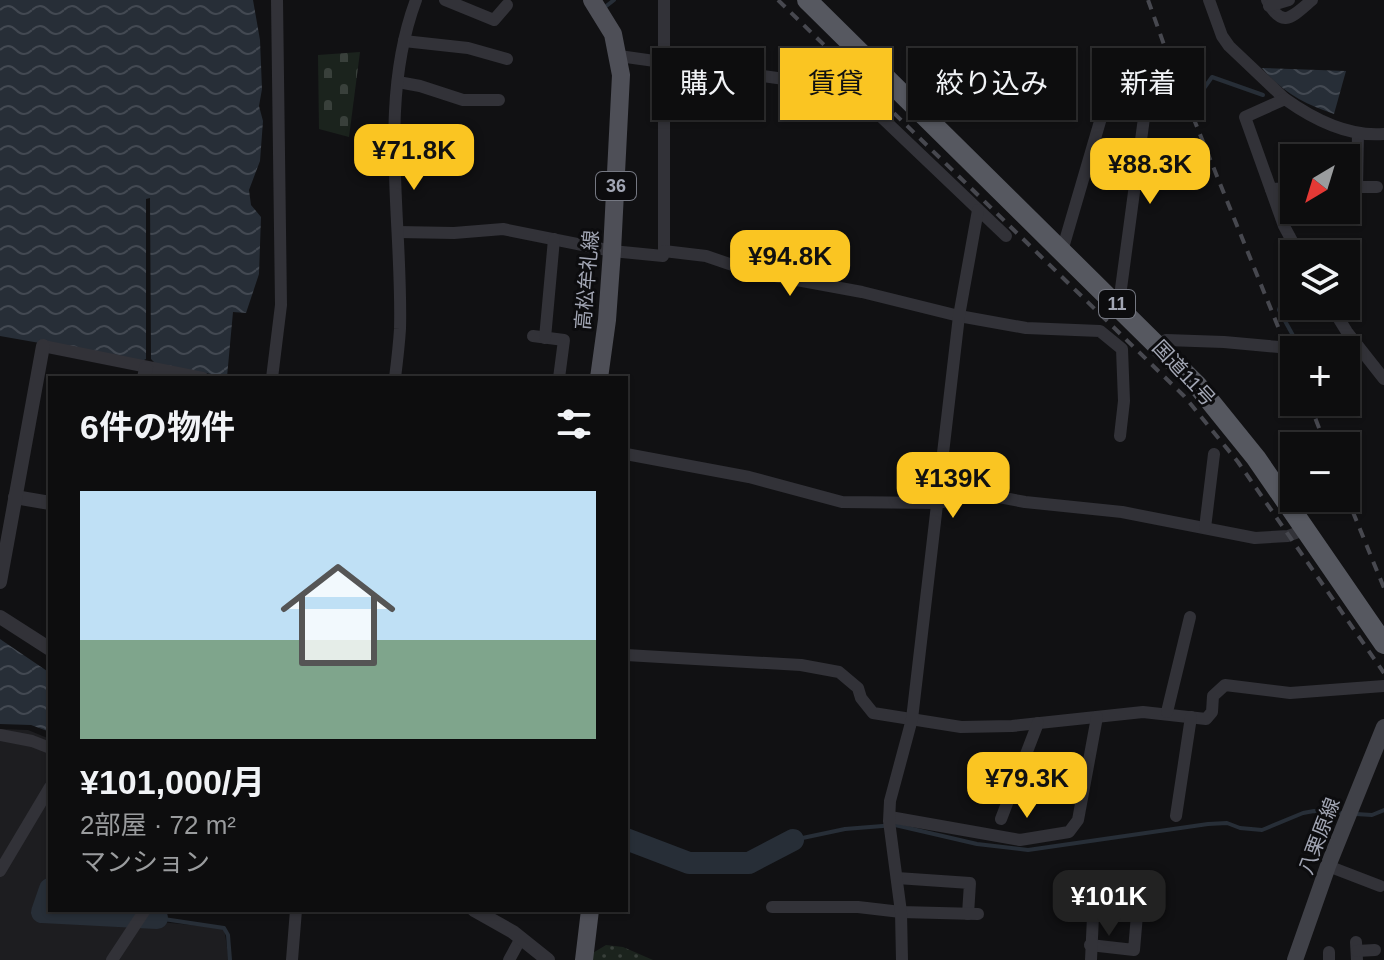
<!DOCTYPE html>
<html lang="ja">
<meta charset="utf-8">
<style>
body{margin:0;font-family:Helvetica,"Noto Sans JP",sans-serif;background:#1b1b1c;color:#f1f3f6;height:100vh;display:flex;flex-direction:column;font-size:30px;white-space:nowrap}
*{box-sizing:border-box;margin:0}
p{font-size:26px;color:#9a9c9e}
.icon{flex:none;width:44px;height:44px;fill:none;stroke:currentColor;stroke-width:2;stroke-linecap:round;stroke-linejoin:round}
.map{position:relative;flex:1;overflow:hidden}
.sheet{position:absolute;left:48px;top:376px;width:580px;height:536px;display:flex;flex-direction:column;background:#0d0d0e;border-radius:0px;box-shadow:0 2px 6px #0004,0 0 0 2px #2d2d2e}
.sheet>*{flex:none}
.hud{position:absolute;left:652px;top:48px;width:612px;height:72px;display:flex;gap:16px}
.needle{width:52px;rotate:218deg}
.controls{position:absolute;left:1280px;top:144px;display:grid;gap:16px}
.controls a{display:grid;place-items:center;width:80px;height:80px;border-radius:0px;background:#0d0d0e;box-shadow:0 2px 6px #0004,0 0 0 2px #2d2d2e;font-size:40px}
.price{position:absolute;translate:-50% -68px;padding:0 18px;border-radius:16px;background:#fac522;color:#111;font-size:26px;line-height:52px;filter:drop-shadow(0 2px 4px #0008)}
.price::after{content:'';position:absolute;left:50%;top:48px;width:24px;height:18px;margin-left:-12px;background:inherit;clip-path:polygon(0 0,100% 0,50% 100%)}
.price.on{background:#222;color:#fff}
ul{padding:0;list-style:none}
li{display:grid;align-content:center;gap:16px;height:424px;padding:0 32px}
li+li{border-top:2px solid #2d2d2e}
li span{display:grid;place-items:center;height:248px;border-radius:0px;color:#555}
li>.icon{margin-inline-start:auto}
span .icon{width:144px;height:144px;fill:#fffc;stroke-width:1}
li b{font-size:34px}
h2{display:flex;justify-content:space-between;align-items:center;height:96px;padding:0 32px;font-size:34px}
.tag{padding:0 28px;border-radius:0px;background:#0d0d0e;box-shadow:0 2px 6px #0004,0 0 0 2px #2d2d2e;font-size:28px;line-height:72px}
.tag.on{background:#fac522;color:#111}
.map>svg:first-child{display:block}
</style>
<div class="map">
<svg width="1384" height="960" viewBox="0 0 1384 960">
<defs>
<pattern id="grass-dots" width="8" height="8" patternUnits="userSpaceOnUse" patternTransform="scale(2)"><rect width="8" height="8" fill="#1b231d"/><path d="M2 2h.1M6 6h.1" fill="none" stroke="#39403b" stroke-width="1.8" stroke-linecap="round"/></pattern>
<pattern id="cemetery-stones" width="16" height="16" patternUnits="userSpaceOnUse" patternTransform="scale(2)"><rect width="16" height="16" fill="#1b231d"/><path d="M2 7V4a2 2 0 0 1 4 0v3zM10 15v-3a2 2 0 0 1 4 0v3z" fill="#39403b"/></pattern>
<pattern id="water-waves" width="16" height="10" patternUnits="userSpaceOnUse" patternTransform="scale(2)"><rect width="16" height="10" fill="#272e37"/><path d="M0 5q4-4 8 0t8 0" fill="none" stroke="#434952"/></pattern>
</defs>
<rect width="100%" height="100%" fill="#111113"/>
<path fill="#1d1d20" d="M0,729L28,730L50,739V884L42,911L224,928L229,960H0Z"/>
<path fill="url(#grass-dots)" d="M606,945L623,947L653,960H591V954Z"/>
<path fill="url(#cemetery-stones)" d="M360,52L349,137L319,129L318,55Z"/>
<g fill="url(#water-waves)">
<path d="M0,0H253L260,40L262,89L259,106L263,121L260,161L249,190L251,205L261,217L259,274L246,313L233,312L227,377L156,364L151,359L150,198L146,199V359L142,361L0,336Z"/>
<path d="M1262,68L1346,71L1334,114C1304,104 1282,92 1262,68Z"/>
<path d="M0,639L50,673V732L31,725L0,724Z"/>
</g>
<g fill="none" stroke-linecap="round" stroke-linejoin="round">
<g stroke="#272e37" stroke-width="4">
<path d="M605,7L614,0"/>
<path d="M1195,101L1212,77L1263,95"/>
<path d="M1283,298L1279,310L1301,350"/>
<path d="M1356,814L1372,815L1384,810"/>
<path d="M793,840L845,829L895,825L977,844L1028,850L1208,824L1227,823L1240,828L1262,830L1303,813L1314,811L1343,813"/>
<path d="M157,918L224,928L228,935L230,960"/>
</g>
<g stroke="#272e37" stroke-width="22">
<path d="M626,839L689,863H749L793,840"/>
<path d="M50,889L42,912L157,918"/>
</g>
<g stroke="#323238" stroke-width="12">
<path d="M445,0L494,20L507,5"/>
<path d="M664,0V251"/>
<path d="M1209,0L1222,36L1229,46L1285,99"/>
<path d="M1267,0C1282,30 1292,17 1312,0"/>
<path d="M1269,6L1289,0"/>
<path d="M404,41L468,48L507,59"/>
<path d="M619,56L820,84L853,96L876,112L1006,236"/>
<path d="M398,82L420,86L463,100H499"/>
<path d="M1346,187H1377"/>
<path d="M1357,187L1358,133"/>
<path d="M1271,189L1294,188"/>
<path d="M398,232L454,233L503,229L612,251L663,256L664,251L706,256L753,272L862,292L959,316L1026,328L1100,331L1122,349L1124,401L1120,436"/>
<path d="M1062,251L1118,60"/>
<path d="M1299,254L1284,226L1245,117L1285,99C1313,119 1349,137 1384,134"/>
<path d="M1331,306L1347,332L1384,379"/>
<path d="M1121,309L1120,296L1146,103"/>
<path d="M533,336L564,340L559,378"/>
<path d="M545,338L554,239"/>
<path d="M1158,345L1166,340L1224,342L1279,347"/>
<path d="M43,346L203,378"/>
<path d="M272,378L281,305L277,0"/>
<path d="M395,378C397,362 399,345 400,329C403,221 377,104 416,0"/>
<path d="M626,454L749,477L842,502L937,503L983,494L1025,502L1122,512L1255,538L1288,536L1304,530"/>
<path d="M1205,528L1214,454"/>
<path d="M626,655L801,665L839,672L858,688L861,698L873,713L961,727L1012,726L1143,712L1206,719L1212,712L1213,696L1225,685L1290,693L1384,686"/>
<path d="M1167,712L1190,617"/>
<path d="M0,735L32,741L50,748"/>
<path d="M1176,816L1191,717"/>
<path d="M890,817L1020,840L1069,832L1078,820L1097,717"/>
<path d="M1001,819L1038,723"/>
<path d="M1328,866L1380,886"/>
<path d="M0,871L50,787"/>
<path d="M897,878L970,883L968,914"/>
<path d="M772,907H858L901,912L978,914"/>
<path d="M1356,942L1357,960"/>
<path d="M1090,945L1134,950L1138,903"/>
<path d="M1357,951L1375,950"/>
<path d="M112,960L145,910"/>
<path d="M292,960L296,910"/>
<path d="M509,960L521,938"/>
<path d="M902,960L901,912L889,821L890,801L912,719L959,316L978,210"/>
<path d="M1091,960L1093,916"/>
<path d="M1329,960V952"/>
</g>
<g stroke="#323238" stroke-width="14">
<path d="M144,378L146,368"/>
<path d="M15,497L50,503"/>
<path d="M0,582L43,346"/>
<path d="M0,617L50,649"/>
<path d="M474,910L513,932L548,960"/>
</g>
<path stroke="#404148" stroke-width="16" d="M1295,960L1328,866L1384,727"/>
<g stroke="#4e4f57" stroke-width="18">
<path d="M592,0L613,34L621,75L612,251L607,320L599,378"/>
<path d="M584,960L590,910"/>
</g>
<path stroke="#565860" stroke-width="20" d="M807,0L1197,385L1256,458L1384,644"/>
<g stroke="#47484f" stroke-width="4" stroke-dasharray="10 8" stroke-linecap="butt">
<path d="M778,0L1184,396L1238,462L1384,673"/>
<path d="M1148,0L1167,53L1294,366"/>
<path d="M1309,402L1326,446"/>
<path d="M1346,495L1384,588"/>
</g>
</g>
<g text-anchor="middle" stroke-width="6" stroke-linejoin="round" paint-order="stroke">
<g fill="#0c0c0e" stroke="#757882" stroke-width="2">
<rect x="596" y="172" width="40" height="28" rx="6"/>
<rect x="1099" y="290" width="36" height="28" rx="6"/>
</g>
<g font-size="18" font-weight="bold" fill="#a2a6b4">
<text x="616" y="192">36</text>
<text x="1117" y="310">11</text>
</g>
<g font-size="20" fill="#a2a6b4" stroke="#0c0c0e">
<text transform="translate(587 280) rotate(-85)" y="7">高松牟礼線</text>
<text transform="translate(1184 373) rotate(47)" y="7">国道11号</text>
<text transform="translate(1319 836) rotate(-69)" y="7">八栗原線</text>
</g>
</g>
</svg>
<div class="controls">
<a><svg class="needle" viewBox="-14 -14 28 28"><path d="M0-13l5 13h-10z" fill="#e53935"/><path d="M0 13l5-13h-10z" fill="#9a9c9e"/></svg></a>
<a><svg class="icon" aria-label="layers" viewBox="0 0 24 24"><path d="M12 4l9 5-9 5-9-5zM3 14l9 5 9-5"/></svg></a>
<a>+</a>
<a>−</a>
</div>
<b class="price" style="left:414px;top:192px">¥71.8K</b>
<b class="price" style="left:1150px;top:206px">¥88.3K</b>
<b class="price" style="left:790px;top:298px">¥94.8K</b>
<b class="price" style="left:953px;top:520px">¥139K</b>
<b class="price" style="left:1027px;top:820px">¥79.3K</b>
<b class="price on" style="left:1109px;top:938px">¥101K</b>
<div class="hud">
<a class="tag">購入</a>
<a class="tag on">賃貸</a>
<a class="tag">絞り込み</a>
<a class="tag">新着</a>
</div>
<section class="sheet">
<h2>6件の物件<svg class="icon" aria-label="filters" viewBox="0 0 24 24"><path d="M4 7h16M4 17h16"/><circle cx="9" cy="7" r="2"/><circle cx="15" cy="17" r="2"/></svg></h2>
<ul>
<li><span style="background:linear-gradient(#bfe0f5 60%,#7fa58c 0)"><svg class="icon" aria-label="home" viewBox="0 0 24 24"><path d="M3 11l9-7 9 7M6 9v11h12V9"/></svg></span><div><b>¥101,000/月</b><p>2部屋 · 72 m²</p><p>マンション</p></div></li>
</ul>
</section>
</div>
